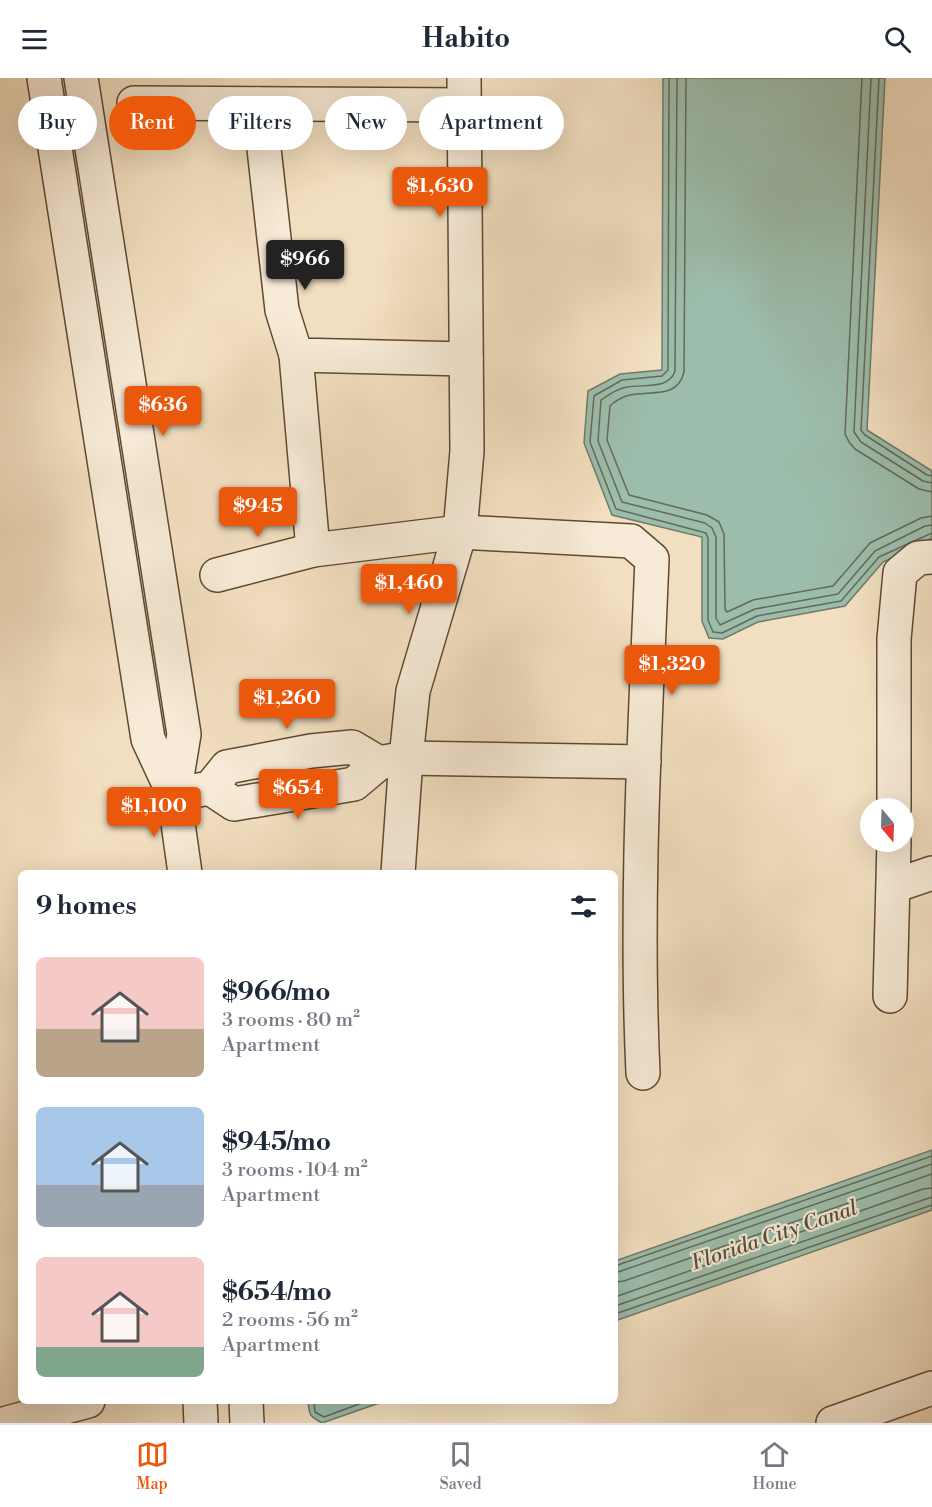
<!DOCTYPE html>
<meta charset="utf-8">
<style>
body{margin:0;font-family:"Libre Bodoni",serif;background:#f6f6f7;color:#1f2937;height:100vh;display:flex;flex-direction:column;font-size:22px;white-space:nowrap}
*{box-sizing:border-box;margin:0}
p{font-size:20px;color:#747a83}
.icon{flex:none;width:33px;height:33px;fill:none;stroke:currentColor;stroke-width:2;stroke-linecap:round;stroke-linejoin:round}
.map{position:relative;flex:1;overflow:hidden}
.panel{position:absolute;left:18px;top:792px;width:600px;height:534px;display:flex;flex-direction:column;background:#fff;border-radius:9px;box-shadow:0 6px 24px #0002}
.panel>*{flex:none}
.guide{position:absolute;left:18px;top:18px;width:600px;height:54px;display:flex;gap:12px}
.needle{width:39px;rotate:161deg}
.tools{position:absolute;left:860px;top:720px;display:grid;gap:12px}
.tools a{display:grid;place-items:center;width:54px;height:54px;border-radius:50%;background:#fff;box-shadow:0 6px 24px #0002;font-size:30px}
.price{position:absolute;translate:-50% -51px;padding:0 14px;border-radius:6px;background:#ea580c;color:#fff;font-size:20px;line-height:39px;filter:drop-shadow(0 2px 3px #0008)}
.price::after{content:'';position:absolute;left:50%;top:36px;width:18px;height:14px;margin-left:-9px;background:inherit;clip-path:polygon(0 0,100% 0,50% 100%)}
.price.active{background:#222;color:#fff}
ul{padding:0;list-style:none}
li{display:flex;align-items:center;gap:18px;height:150px;padding:0 18px}
li span{display:grid;place-items:center;flex:none;width:168px;height:120px;border-radius:9px;color:#555}
li>.icon{margin-inline-start:auto}
span .icon{width:72px;height:72px;fill:#fffc;stroke-width:1}
li b{font-size:26px}
h2{display:flex;justify-content:space-between;align-items:center;height:72px;padding:0 18px;font-size:26px}
.tag{padding:0 21px;border-radius:27px;background:#fff;box-shadow:0 6px 24px #0002;font-size:21px;line-height:54px}
.tag.active{background:#ea580c;color:#fff}
header{display:flex;justify-content:space-between;align-items:center;height:78px;padding:0 18px;background:#fff;font-size:27px;font-weight:800}
.tabs{display:flex;justify-content:space-around;align-items:center;height:84px;border-top:2px solid #e0e1e3;background:#fff;font-size:16px;color:#747a83}
.tabs a{display:grid;justify-items:center;gap:3px}
.tabs .active{color:#ea580c}
.map>svg:first-child{display:block}
</style>
<header><svg class="icon" aria-label="menu" viewBox="0 0 24 24"><path d="M4 6h16M4 12h16M4 18h16"/></svg>Habito<svg class="icon" aria-label="search" viewBox="0 0 24 24"><circle cx="10" cy="10" r="6"/><path d="M15 15l6 6"/></svg></header>
<div class="map">
<svg width="932" height="1345" viewBox="0 0 932 1345">
<rect width="100%" height="100%" fill="#f2dfc0"/>
<filter id="stains"><feTurbulence type="fractalNoise" baseFrequency=".00333" numOctaves="4"/><feColorMatrix values="0 0 0 0 .2 0 0 0 0 .09 0 0 0 0 .02 0 0 0 .5 -.17"/></filter>
<radialGradient id="worn" r=".72"><stop offset=".6" stop-color="#630" stop-opacity="0"/><stop offset="1" stop-color="#630" stop-opacity=".3"/></radialGradient>
<g fill="#9cbdac" stroke="#6f7b68" stroke-width="1.5">
<path d="M663,0H885L867,352L932,393V460L883,484L845,528L758,544L723,561L709,560L702,543V459L612,437L584,365L588,313L620,296L662,292Z"/>
<path d="M932,1072V1132L615,1243V1183Z"/>
<path d="M308,1323H385L322,1345C308,1337 310,1338 308,1323Z"/>
</g>
<g fill="none" stroke-linecap="round" stroke-linejoin="round">
<g stroke="#646a58" stroke-width="1.5">
<path d="M669,0L668,292L662,298L622,302L594,318L590,364L616,431L706,455L708,460V542L713,554L722,555L757,538L841,523L879,479L932,455"/>
<path d="M677,0L675,293C669,312 643,306 627,309C619,310 608,317 601,322L598,363L622,424L705,445L712,450L716,459V540L720,547L755,531L838,516L875,473L925,448L932,447"/>
<path d="M686,0L684,294C677,323 648,311 626,318C621,320 614,324 610,328L607,362L629,417L707,437L719,444L724,456L725,531L727,534L753,522L833,508L870,465L921,440L932,438"/>
<path d="M862,0L845,356L849,364L855,371L919,411L932,414"/>
<path d="M871,0L854,354L861,364L923,403L932,405"/>
<path d="M879,0L861,352L865,357L927,397L932,398"/>
<path d="M615,1188L932,1078"/>
<path d="M615,1195L932,1086"/>
<path d="M615,1204L624,1203L932,1096"/>
<path d="M615,1219L923,1111L932,1110"/>
<path d="M615,1228L932,1119"/>
<path d="M615,1236L932,1127"/>
<path d="M314,1323L315,1334L324,1339L367,1323"/>
</g>
<g stroke="#5e4a32" stroke-width="36">
<g id="minor">
<path d="M44,0L148,661L174,717L185,795"/>
<path d="M81,0L184,656L174,717"/>
<path d="M134,25L465,27"/>
<path d="M259,26L282,232L296,277L466,281"/>
<path d="M296,277L313,472L460,454L631,463L652,481C645,652 635,824 643,995"/>
<path d="M217,497L313,472"/>
<path d="M210,710L234,726L354,706L379,685L406,680L644,684"/>
<path d="M187,714L210,710L227,689L311,673L352,669L379,685"/>
<path d="M894,730V561L900,495L918,480L932,479"/>
<path d="M398,795L406,680L413,613L460,454L467,373L464,0"/>
<path d="M894,808L932,795"/>
<path d="M890,918L894,764"/>
<path d="M200,1323L201,1345"/>
<path d="M246,1323L247,1345"/>
<path d="M7,1345L88,1323"/>
<path d="M833,1345L932,1310"/>
</g>
</g>
<use href="#minor" stroke="#f7ead6" stroke-width="33"/>
</g>
<g text-anchor="middle" stroke-width="4.5" stroke-linejoin="round" paint-order="stroke">
<g font-size="21" font-style="italic" fill="#53523e" stroke="#f7ead6">
<text transform="translate(774 1157) rotate(-19)" y="7">Florida City Canal</text>
</g>
</g>
<rect width="100%" height="100%" filter="url(#stains)"/>
<rect width="100%" height="100%" fill="url(#worn)"/>
</svg>
<div class="tools">
<a><svg class="needle" viewBox="-14 -14 28 28"><path d="M0-13l5 13h-10z" fill="#e53935"/><path d="M0 13l5-13h-10z" fill="#747a83"/></svg></a>
</div>
<b class="price" style="left:440px;top:140px">$1,630</b>
<b class="price active" style="left:305px;top:213px">$966</b>
<b class="price" style="left:163px;top:359px">$636</b>
<b class="price" style="left:258px;top:460px">$945</b>
<b class="price" style="left:409px;top:537px">$1,460</b>
<b class="price" style="left:672px;top:618px">$1,320</b>
<b class="price" style="left:287px;top:652px">$1,260</b>
<b class="price" style="left:298px;top:742px">$654</b>
<b class="price" style="left:154px;top:760px">$1,100</b>
<div class="guide">
<a class="tag">Buy</a>
<a class="tag active">Rent</a>
<a class="tag">Filters</a>
<a class="tag">New</a>
<a class="tag">Apartment</a>
</div>
<section class="panel">
<h2>9 homes<svg class="icon" aria-label="filters" viewBox="0 0 24 24"><path d="M4 7h16M4 17h16"/><circle cx="9" cy="7" r="2"/><circle cx="15" cy="17" r="2"/></svg></h2>
<ul>
<li><span style="background:linear-gradient(#f6c9c9 60%,#b9a48a 0)"><svg class="icon" aria-label="home" viewBox="0 0 24 24"><path d="M3 11l9-7 9 7M6 9v11h12V9"/></svg></span><div><b>$966/mo</b><p>3 rooms · 80 m²</p><p>Apartment</p></div></li>
<li><span style="background:linear-gradient(#a9c7e8 65%,#9aa5b1 0)"><svg class="icon" aria-label="home" viewBox="0 0 24 24"><path d="M3 11l9-7 9 7M6 9v11h12V9"/></svg></span><div><b>$945/mo</b><p>3 rooms · 104 m²</p><p>Apartment</p></div></li>
<li><span style="background:linear-gradient(#f6c9c9 75%,#7fa58c 0)"><svg class="icon" aria-label="home" viewBox="0 0 24 24"><path d="M3 11l9-7 9 7M6 9v11h12V9"/></svg></span><div><b>$654/mo</b><p>2 rooms · 56 m²</p><p>Apartment</p></div></li>
</ul>
</section>
</div>
<nav class="tabs">
<a class="active"><svg class="icon" aria-label="map" viewBox="0 0 24 24"><path d="M3 6l6-2 6 2 6-2v14l-6 2-6-2-6 2zM9 4v14M15 6v14"/></svg>Map</a>
<a><svg class="icon" aria-label="saved" viewBox="0 0 24 24"><path d="M7 4h10v16l-5-4-5 4z"/></svg>Saved</a>
<a><svg class="icon" aria-label="home" viewBox="0 0 24 24"><path d="M3 11l9-7 9 7M6 9v11h12V9"/></svg>Home</a>
</nav>
